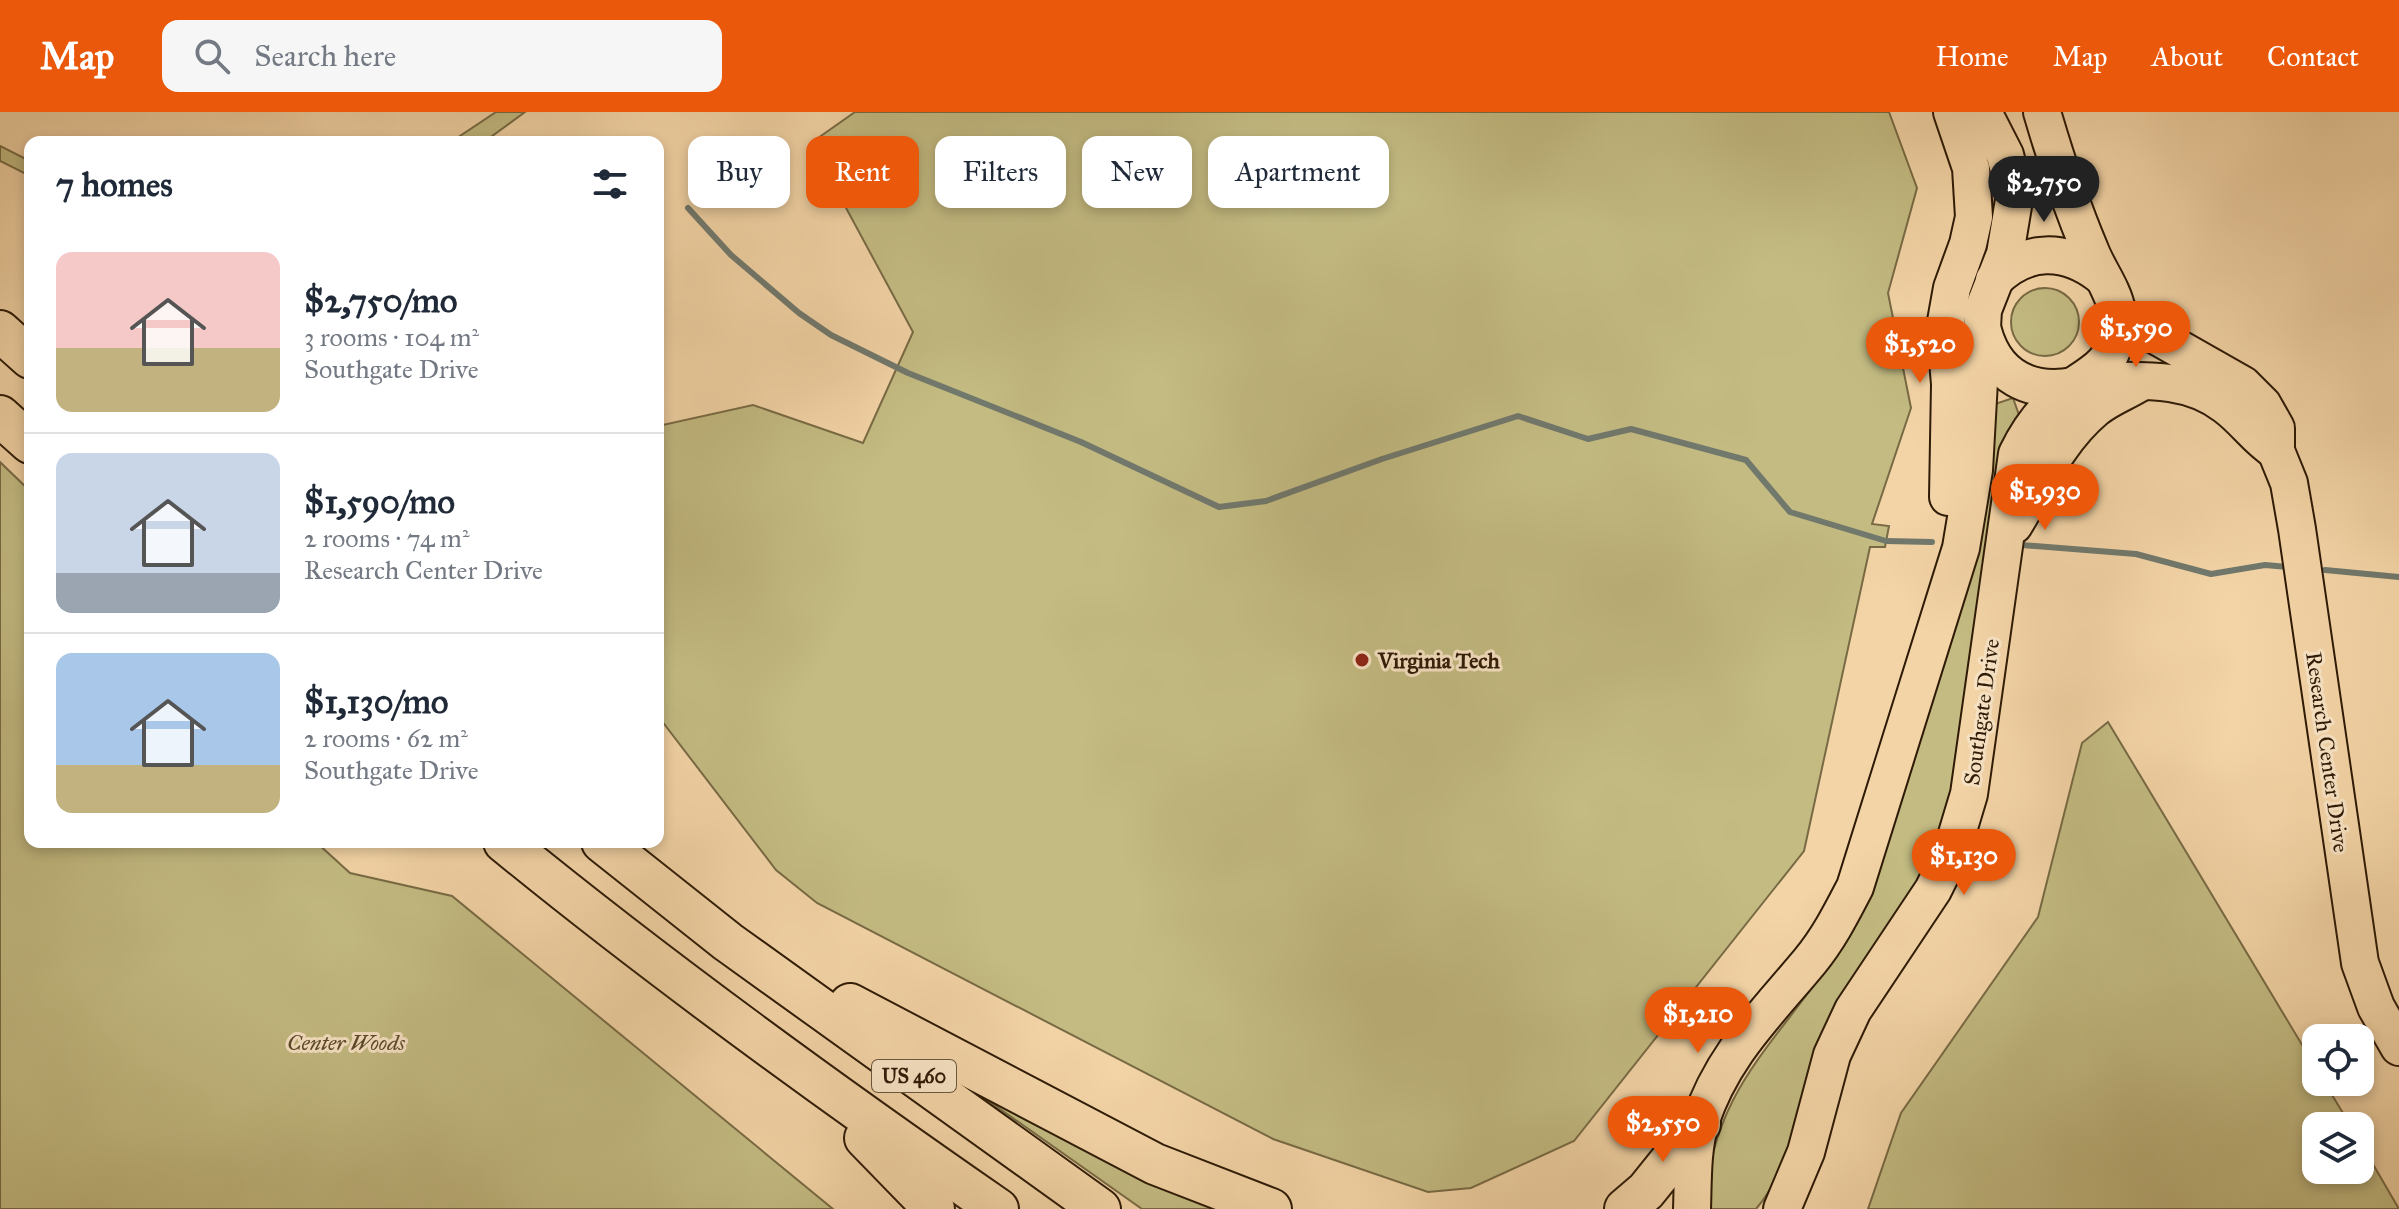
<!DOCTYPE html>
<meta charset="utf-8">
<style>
body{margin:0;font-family:"IM FELL Great Primer",serif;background:#f6f6f7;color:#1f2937;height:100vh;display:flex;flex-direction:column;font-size:30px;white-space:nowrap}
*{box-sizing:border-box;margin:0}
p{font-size:26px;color:#747a83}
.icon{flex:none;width:44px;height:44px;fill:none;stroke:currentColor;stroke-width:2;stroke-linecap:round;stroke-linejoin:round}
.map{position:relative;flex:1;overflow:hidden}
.drawer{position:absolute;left:24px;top:24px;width:640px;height:712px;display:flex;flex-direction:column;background:#fff;border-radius:16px;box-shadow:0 4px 12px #0003}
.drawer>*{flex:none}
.top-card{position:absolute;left:688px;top:24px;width:760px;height:72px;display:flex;gap:16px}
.tools{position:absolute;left:2302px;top:912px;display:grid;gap:16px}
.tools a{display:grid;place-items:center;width:72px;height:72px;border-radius:16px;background:#fff;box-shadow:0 4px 12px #0003;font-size:40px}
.price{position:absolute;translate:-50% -68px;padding:0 18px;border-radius:28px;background:#ea580c;color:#fff;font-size:26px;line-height:52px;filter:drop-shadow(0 2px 4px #0008)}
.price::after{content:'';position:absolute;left:50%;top:48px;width:24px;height:18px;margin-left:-12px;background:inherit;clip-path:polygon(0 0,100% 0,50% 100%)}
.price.selected{background:#222;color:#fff}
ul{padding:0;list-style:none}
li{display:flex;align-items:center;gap:24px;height:200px;padding:0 32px}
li+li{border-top:2px solid #e0e1e3}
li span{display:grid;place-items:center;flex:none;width:224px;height:160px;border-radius:16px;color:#555}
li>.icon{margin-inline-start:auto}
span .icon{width:96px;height:96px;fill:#fffc;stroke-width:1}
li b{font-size:34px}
h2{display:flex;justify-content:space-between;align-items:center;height:96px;padding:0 32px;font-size:34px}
.tag{padding:0 28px;border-radius:16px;background:#fff;box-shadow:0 4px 12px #0003;font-size:28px;line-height:72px}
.tag.selected{background:#ea580c;color:#fff}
header{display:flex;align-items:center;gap:48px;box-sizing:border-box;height:112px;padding:0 40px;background:#ea580c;color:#fff}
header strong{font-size:38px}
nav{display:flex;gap:44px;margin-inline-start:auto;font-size:28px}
.search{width:560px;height:72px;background:#f6f6f7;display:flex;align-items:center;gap:20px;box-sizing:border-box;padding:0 28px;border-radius:16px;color:#747a83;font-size:30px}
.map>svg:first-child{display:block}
</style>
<header>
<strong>Map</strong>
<div class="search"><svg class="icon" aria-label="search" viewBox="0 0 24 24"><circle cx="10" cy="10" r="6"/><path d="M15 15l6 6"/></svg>Search here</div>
<nav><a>Home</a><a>Map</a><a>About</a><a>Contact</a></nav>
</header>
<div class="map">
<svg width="2399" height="1097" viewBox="0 0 2399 1097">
<rect width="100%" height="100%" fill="#f3d4a6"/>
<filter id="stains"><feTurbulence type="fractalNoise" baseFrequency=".0025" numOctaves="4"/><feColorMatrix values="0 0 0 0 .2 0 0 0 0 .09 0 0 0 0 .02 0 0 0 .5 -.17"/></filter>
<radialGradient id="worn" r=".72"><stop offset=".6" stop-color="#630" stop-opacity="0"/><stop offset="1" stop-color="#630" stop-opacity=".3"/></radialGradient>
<g fill="#c3bb82" stroke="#786a44" stroke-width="2">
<path d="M496,0H525L484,30H451Z"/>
<path d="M855,0H1889L1917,76L1888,181L1911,296L1872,412L1889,414L1885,435H1870L1804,739L1574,1029L1471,1076L1428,1080L1273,1027L817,791L776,758L658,604V314L753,293L863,331L913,220L811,31Z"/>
<path d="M0,34L30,49V64L0,49Z"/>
<circle cx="2045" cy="210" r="34"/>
<path d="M2013,286L2019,303L2001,339C1990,418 1979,496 1967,574C1959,630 1955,688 1932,740C1903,805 1851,856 1823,922C1800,978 1796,1051 1756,1097H1704C1712,987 1762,945 1823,861L1989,294Z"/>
<path d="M0,350L30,379V730H316L350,761L452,784L833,1097H0Z"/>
<path d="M2108,610L2316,956V970H2324L2351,1014H2316V1058H2360V1030L2399,1097H1868L1901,1001L2038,805L2082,631Z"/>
<path d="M946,959L1149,1068L1214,1097H1142Z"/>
</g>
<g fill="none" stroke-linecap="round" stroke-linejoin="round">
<g stroke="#71786c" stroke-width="6">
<path d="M688,96L731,143L799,201L831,223L908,261L1081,330L1219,395L1266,389L1382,347L1518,304L1588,327L1631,317L1746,348L1790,400L1886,429L1932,430"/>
<path d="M2022,433L2136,442L2211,462L2265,453L2288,455"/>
<path d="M2325,458L2399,465"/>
</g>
<g stroke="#2e1a06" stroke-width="40">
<g id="major">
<path d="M1994,168C2026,136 2065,136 2100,163"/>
<path d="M2118,202L2243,273L2263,293L2276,316V339L2289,371L2297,417L2360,851L2376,895L2399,935"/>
<path d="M1983,219C1995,264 2029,282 2074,274"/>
<path d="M2082,269C2130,270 2185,261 2226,294C2245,308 2256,326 2276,339"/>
<path d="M1948,385L1950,272L1945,215L1952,176L1968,132L1974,105L1971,56L1952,0"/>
<path d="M2014,413C2039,372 2058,328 2095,297C2108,286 2125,280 2138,272"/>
<path d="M1692,1097C1693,1069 1692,1038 1700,1011C1722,943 1767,901 1810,849C1829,826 1842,800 1855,775L1961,436L1974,358L1983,198L2005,142L2015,82L2005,43L1983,0"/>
<path d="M1782,1097L1806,1040L1832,943L1853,898L1933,778L1951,742L1969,682L2017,342C2030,315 2050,290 2075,273C2087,264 2099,259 2108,246C2116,233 2120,214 2117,199C2113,177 2098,159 2090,138C2071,93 2056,48 2042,0"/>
</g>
</g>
<g stroke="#2e1a06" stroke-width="44">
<g id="highway">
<path d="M0,219L30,246"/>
<path d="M0,304L30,331"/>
<path d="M504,730C663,860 829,980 998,1097"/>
<path d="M602,730L728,830L1100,1097"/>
<path d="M850,892L1155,1052L1271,1097"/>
<path d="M865,1026L934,1097"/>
<path d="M1625,1097L1646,1079L1700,1012"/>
</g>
</g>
<use href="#major" stroke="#f3d4a6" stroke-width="36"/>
<use href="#highway" stroke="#f3d4a6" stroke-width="40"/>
</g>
<circle fill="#8f2418" stroke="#f7e3c5" stroke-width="3" cx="1362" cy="548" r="8"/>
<g text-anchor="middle" stroke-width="6" stroke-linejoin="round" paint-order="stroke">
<rect fill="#f7e3c5" stroke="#6a563f" stroke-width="2" x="872" y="948" width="84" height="32" rx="6"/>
<g font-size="20" font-weight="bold" fill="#2e1a06">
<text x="914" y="971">US 460</text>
</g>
<g font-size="22" font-weight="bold" fill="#2e1a06" stroke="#f7e3c5" text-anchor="start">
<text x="1378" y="556">Virginia Tech</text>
</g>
<g font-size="22" fill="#2e1a06" stroke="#f7e3c5">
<text transform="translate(1981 600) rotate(-82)" y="8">Southgate Drive</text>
<text transform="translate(2328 640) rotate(82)" y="8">Research Center Drive</text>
</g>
<g font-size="22" font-style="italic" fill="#5b4a2b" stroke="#f7e3c5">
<text x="346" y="938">Center Woods</text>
</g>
</g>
<rect width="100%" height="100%" filter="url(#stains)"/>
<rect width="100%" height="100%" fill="url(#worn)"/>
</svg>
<div class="tools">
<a><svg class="icon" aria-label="locate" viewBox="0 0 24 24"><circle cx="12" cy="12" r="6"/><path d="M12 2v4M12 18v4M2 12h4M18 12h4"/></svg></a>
<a><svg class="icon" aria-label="layers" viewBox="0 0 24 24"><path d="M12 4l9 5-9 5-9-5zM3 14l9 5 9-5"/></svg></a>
</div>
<b class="price selected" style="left:2044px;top:112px">$2,750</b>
<b class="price" style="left:2136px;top:257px">$1,590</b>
<b class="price" style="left:1920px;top:273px">$1,520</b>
<b class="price" style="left:2045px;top:420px">$1,930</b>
<b class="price" style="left:1964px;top:785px">$1,130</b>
<b class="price" style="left:1698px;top:943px">$1,210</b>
<b class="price" style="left:1663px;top:1052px">$2,550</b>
<div class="top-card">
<a class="tag">Buy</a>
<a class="tag selected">Rent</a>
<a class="tag">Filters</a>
<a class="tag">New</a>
<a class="tag">Apartment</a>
</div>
<section class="drawer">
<h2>7 homes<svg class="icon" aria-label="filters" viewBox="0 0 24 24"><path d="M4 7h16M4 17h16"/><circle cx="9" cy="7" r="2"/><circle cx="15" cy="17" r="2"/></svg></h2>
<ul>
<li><span style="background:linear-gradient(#f6c9c9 60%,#c2b280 0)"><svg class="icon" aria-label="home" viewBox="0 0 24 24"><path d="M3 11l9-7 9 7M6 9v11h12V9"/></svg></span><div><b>$2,750/mo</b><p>3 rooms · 104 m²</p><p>Southgate Drive</p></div></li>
<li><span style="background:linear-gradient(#c9d6e8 75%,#9aa5b1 0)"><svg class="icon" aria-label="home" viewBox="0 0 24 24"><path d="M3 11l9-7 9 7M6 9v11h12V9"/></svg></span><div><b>$1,590/mo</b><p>2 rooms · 74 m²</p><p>Research Center Drive</p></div></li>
<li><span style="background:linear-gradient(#a9c7e8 70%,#c2b280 0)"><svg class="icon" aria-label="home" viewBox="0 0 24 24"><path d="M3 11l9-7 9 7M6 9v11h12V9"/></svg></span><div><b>$1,130/mo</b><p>2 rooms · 62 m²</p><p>Southgate Drive</p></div></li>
</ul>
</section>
</div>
